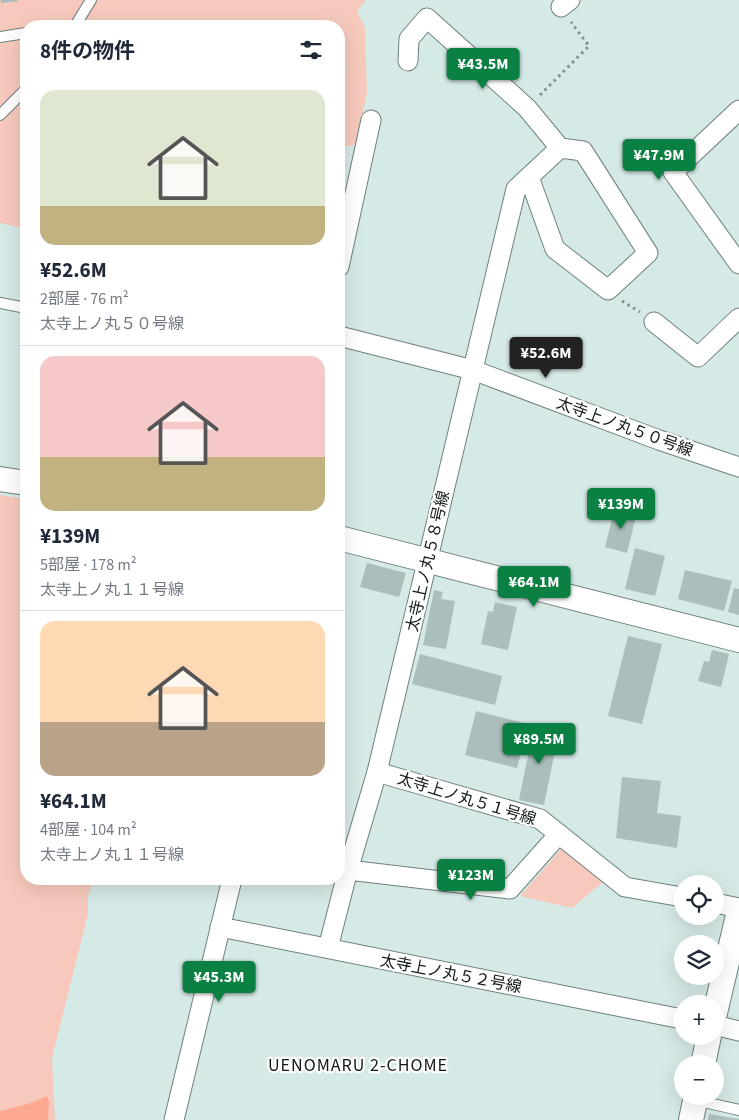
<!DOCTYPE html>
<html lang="ja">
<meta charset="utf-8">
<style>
body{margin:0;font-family:"Source Sans 3","Noto Sans JP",sans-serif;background:#f2f2f3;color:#1f2937;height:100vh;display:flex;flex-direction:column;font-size:19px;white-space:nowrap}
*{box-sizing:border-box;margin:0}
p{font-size:16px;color:#747a83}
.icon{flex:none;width:28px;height:28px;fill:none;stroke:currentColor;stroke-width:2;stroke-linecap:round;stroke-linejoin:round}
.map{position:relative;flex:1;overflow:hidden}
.details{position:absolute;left:20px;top:20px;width:325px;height:865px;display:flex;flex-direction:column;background:#fff;border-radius:20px;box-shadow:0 5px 20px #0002}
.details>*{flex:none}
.buttons{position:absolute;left:674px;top:875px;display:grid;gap:10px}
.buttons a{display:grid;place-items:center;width:50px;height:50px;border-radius:50%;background:#fff;box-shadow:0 5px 20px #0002;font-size:25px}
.price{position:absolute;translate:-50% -42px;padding:0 11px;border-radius:5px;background:#0b8043;color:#fff;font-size:16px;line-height:32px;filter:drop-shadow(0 1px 2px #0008)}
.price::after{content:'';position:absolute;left:50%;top:30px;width:15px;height:11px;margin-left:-8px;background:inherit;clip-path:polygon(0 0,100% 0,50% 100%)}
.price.current{background:#222;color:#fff}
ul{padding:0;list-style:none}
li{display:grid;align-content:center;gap:10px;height:265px;padding:0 20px}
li+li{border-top:1px solid #e0e1e3}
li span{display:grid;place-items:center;height:155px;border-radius:15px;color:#555}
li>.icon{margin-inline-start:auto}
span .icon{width:90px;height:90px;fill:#fffc;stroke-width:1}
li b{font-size:21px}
h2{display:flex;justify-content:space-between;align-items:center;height:60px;padding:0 20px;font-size:21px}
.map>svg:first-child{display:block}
</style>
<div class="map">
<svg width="739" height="1120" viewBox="0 0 739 1120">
<rect width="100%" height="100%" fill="#d5e9e6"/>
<g fill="#f6c9bc">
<path d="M0,0H366L357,11L365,28L367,93L356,144L339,149V26H26V229L0,223Z"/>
<path d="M0,495L26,499V879H94L88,896V914L52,1058L55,1120H0Z"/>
<path d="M562,848L603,882L572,908L520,896Z"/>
</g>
<path fill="#fda991" d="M47,1096L49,1101L48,1120H0V1111L28,1104Z"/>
<g fill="#aabebb">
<path d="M1,0H18V1L1,3Z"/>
<path d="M615,507L637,512L627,553L605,547Z"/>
<path d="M635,548L665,556L655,596L625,589Z"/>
<path d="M367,563L406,573L399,597L360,587Z"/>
<path d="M685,570L732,581L724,611L678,599Z"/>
<path d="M734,588L739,589V615L728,612Z"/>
<path d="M434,590L443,592L441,599L455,601L446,649L423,645Z"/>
<path d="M495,602L517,607L508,650L481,644L488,611L493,612Z"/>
<path d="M628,636L662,644L642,724L608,716Z"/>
<path d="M712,650L729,654L721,687L698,681L704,661L709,662Z"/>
<path d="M420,654L502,676L495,705L412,684Z"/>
<path d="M476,711L528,724L517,768L465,755Z"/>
<path d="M534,726L559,731L544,805L519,800Z"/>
<path d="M622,777L661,781L657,813L681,816L677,848L616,838Z"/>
<path d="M709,1114L739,1119V1120H708Z"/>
</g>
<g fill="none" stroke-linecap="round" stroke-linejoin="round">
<g stroke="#6e807d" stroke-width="12">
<g id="service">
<path d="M75,26L91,0"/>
<path d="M0,37L26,33"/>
<path d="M0,115L26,89"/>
<path d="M0,303L26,308"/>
<path d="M695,1100L739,1110"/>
</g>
</g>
<g stroke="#6e807d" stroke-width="21">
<g id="minor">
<path d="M561,7L570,0"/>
<path d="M408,61L409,39L427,18L527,108L560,148"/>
<path d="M739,110L673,172L739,264"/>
<path d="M339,267L371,120"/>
<path d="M654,322L698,357L739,318"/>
<path d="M339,336L473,370L659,440L739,467"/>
<path d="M377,772L540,819L625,887L682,897"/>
<path d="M348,870L510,889L559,834"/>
<path d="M715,903L739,908"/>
<path d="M220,927L682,1019"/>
<path d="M328,948L348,870L377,772L516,189L560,148L583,151L648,253L608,290L555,249L529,177"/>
<path d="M715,1025L739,1031"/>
<path d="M174,1120L232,879"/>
</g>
</g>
<g stroke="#6e807d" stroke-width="26">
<g id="tertiary">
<path d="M0,479L26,483"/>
<path d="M339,538L739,640"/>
<path d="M715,1013L739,911"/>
<path d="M703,1064L709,1036"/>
<path d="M691,1120L696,1096"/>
</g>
</g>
<g stroke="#808e8c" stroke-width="3" stroke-dasharray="2.5 4" stroke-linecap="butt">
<path d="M540,95L589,46L571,22"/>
<path d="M622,301L640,312"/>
</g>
<use href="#service" stroke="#fff" stroke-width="10"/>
<use href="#minor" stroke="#fff" stroke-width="19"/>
<use href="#tertiary" stroke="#fff" stroke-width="24"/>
</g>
<g text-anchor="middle" stroke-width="4.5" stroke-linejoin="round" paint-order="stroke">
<g font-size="16" fill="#131a19" stroke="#fff">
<text transform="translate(625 426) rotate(20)" y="6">太寺上ノ丸５０号線</text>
<text transform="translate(427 561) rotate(-77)" y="6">太寺上ノ丸５８号線</text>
<text transform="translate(467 798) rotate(17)" y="6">太寺上ノ丸５１号線</text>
<text transform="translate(451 973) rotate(11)" y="6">太寺上ノ丸５２号線</text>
</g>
<g font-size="18" letter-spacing="1" fill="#131a19" stroke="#fff">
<text x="358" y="1071">UENOMARU 2-CHOME</text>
</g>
</g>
</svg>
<div class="buttons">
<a><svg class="icon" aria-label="locate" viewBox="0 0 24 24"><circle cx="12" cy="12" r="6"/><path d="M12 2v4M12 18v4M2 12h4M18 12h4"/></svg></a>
<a><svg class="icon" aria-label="layers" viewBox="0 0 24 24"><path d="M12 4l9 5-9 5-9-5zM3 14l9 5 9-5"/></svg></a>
<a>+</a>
<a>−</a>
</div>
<b class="price" style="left:483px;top:90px">¥43.5M</b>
<b class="price" style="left:659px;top:181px">¥47.9M</b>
<b class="price current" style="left:546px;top:379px">¥52.6M</b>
<b class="price" style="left:621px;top:530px">¥139M</b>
<b class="price" style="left:534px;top:608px">¥64.1M</b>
<b class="price" style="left:539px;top:765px">¥89.5M</b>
<b class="price" style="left:471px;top:901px">¥123M</b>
<b class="price" style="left:219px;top:1003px">¥45.3M</b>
<section class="details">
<h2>8件の物件<svg class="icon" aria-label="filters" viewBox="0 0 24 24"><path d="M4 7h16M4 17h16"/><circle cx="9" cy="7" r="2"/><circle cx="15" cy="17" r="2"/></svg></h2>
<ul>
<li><span style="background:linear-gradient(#dfe7d0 75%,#c2b280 0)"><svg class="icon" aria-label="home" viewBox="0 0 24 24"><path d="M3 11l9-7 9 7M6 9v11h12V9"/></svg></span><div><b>¥52.6M</b><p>2部屋 · 76 m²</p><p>太寺上ノ丸５０号線</p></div></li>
<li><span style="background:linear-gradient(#f6c9c9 65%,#c2b280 0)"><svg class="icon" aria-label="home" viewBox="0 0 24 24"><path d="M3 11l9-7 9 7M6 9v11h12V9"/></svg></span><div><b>¥139M</b><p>5部屋 · 178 m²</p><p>太寺上ノ丸１１号線</p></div></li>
<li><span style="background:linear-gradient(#ffd9b3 65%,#b9a48a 0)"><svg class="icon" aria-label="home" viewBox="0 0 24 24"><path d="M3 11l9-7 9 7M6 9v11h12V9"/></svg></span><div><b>¥64.1M</b><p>4部屋 · 104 m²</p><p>太寺上ノ丸１１号線</p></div></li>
</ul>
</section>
</div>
